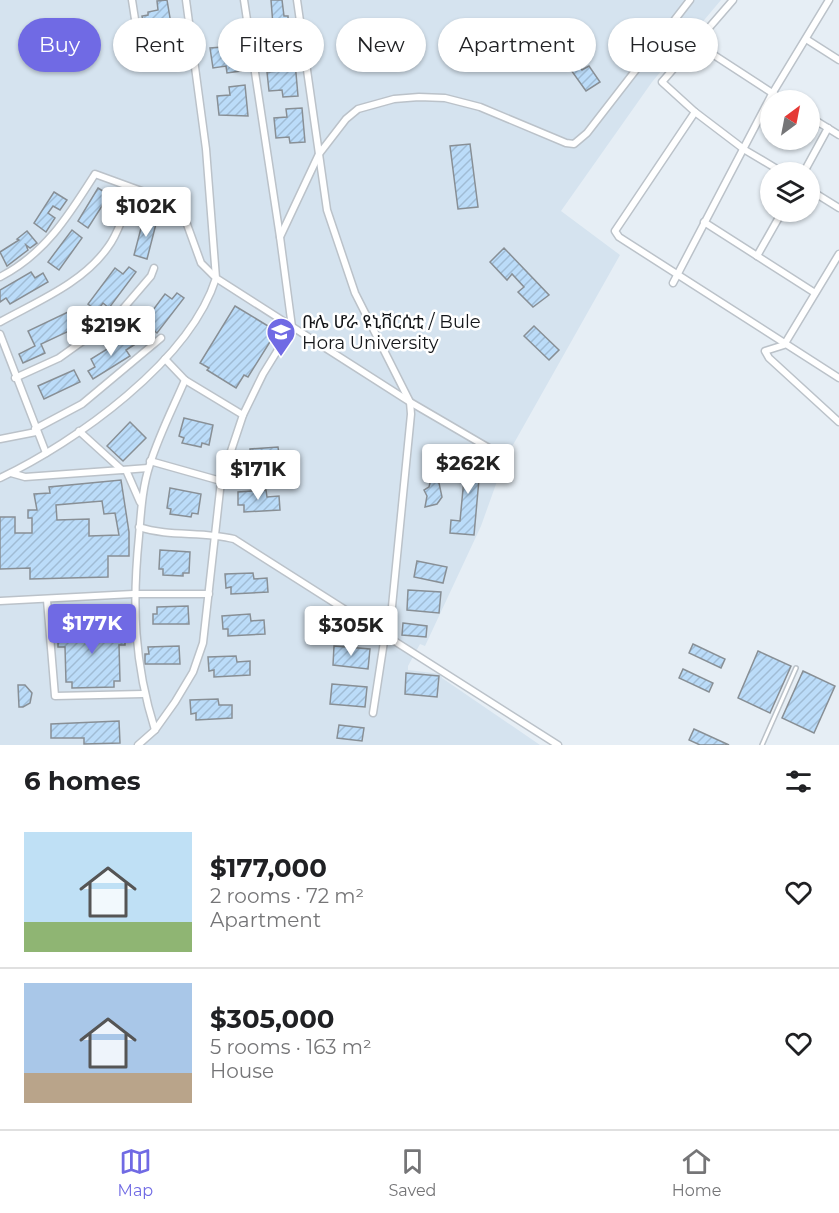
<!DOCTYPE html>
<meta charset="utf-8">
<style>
body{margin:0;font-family:Montserrat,"Noto Sans Ethiopic",sans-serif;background:#f2f2f2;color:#202124;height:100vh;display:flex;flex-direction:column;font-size:22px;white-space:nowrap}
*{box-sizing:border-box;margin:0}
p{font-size:20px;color:#757577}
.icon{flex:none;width:33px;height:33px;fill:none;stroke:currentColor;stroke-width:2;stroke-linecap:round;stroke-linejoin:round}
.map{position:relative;height:745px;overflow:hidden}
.details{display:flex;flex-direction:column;background:#fff;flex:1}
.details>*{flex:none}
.guide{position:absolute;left:18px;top:18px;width:804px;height:54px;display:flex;gap:12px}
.needle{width:39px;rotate:32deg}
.buttons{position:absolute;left:760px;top:90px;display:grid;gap:12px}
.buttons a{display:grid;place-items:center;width:60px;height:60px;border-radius:50%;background:#fff;box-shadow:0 2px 4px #0004;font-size:30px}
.price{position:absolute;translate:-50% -51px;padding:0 14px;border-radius:6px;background:#fff;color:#222;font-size:20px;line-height:39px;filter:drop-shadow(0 2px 3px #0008)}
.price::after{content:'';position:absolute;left:50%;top:36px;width:18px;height:14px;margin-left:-9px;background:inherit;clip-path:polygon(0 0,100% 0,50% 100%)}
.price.on{background:#706ae4;color:#fff}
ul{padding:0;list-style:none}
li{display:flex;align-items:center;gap:18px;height:150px;padding:0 24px}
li+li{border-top:2px solid #e0e0e0}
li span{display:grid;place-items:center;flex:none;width:168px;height:120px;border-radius:0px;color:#555}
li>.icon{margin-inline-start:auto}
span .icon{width:72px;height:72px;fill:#fffc;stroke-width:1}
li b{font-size:26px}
h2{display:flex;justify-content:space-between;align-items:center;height:72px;padding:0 24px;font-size:26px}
.chip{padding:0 21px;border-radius:27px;background:#fff;box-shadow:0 2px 4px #0004;font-size:21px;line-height:54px}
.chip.on{background:#706ae4;color:#fff}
.dock{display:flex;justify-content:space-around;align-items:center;height:84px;border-top:2px solid #e0e0e0;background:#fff;font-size:16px;color:#757577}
.dock a{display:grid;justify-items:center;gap:3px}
.dock .on{color:#706ae4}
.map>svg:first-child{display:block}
</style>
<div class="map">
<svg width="839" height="745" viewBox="0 0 839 745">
<defs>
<pattern id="building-hatch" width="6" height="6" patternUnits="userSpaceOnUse" patternTransform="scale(1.5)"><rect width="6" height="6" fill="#bbdcf9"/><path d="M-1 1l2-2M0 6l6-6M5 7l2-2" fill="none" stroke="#a0bcd5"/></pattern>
</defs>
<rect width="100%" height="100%" fill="#e6eef5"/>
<path fill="#d5e3ef" d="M0,0H721L652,82L561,211L620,255L505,459L481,526L425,646L420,644L408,666V670L441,674L442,678L540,745H0Z"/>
<g fill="url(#building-hatch)" stroke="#888f95" stroke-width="1.5" fill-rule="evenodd">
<path d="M167,0L171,24L166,25L167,33L158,34L157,30L145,32L142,16L148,15V12L158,10L157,1Z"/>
<path d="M271,0H282L284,16H288L290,50L276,51L275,44L262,45L260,26L273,25Z"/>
<path d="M236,37L241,71L227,73L226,66L213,68L210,48L223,47L222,39Z"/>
<path d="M573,48L576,54L573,56L582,70L589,66L600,82L586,91L561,56Z"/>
<path d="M295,62L298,96L283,97L282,90L269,91L267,72L280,71L279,63Z"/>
<path d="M245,85L248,116L219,115L217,96L230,95L229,87Z"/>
<path d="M302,108L305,142L290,143L289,137L276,138L274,118L287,117L286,109Z"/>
<path d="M470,144L478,207L458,209L450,146Z"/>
<path d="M98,188L109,195L88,228L78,221Z"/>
<path d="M54,192L67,200L60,210L53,206L48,213L55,218L46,232L34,223Z"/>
<path d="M144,217L157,220L147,259L134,255Z"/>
<path d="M72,230L82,238L59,270L48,262Z"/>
<path d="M27,231L37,243L30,248L26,245L28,250L7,266L0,252L19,240L17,239Z"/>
<path d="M504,248L549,295L533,307L518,292L524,287L512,274L507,280L490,262Z"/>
<path d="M129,267L136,272L109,308L103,303L97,311L88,304L115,268L123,274Z"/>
<path d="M31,272L35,278L43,273L48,282L10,304L6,298L0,302V290Z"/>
<path d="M177,293L184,298L157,333L151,328L146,335L138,330L165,294L172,299Z"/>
<path d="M235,306L273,329L269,335L273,337L248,377L244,375L236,388L207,370L209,368L200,363Z"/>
<path d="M68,312L71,319L79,315L84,324L41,344L45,353L23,363L19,354L35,346L28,331Z"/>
<path d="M534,326L559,350L549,360L524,336Z"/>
<path d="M128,336L134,345L126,350L130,356L93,379L88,371L95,367L91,359Z"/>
<path d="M74,370L80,382L44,399L38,386Z"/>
<path d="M184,418L213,425L209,445L202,443L201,447L182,443L184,438L179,436Z"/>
<path d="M130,422L146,438L123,461L107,446Z"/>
<path d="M278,447L279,454L292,453L293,467L257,469L256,462H251L250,449Z"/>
<path d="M457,455L481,457L474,535L450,533L451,520L460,521L465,468H456Z"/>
<path d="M431,479L439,483L442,497L437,504L425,507L427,496L424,490L429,487Z"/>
<path d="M121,480L129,532V556H108V577L30,579V568L0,569V517H15V533H32V518H28V510H37L34,494L50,493L49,487ZM102,501L104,514L115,513L119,535L89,536V519L57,520L56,505Z"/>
<path d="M170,488L201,494L198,514L192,513L191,517L170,514L171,509L167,508Z"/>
<path d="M266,490L267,497L279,496L280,510L244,512V505H238V492Z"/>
<path d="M160,550L190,552L189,573H183V576L163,575V569H159Z"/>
<path d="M417,561L447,567L443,583L414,577Z"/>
<path d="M253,573L254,579L267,578L268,592L231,594V587L226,588L225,574Z"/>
<path d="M408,590L441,592L439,613L407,610Z"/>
<path d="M188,606L189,624H153V614H157V607Z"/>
<path d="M250,614L251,621L264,620L265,634L228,636V629H223L222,616Z"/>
<path d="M403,623L427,626L426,637L402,635Z"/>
<path d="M125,625V645H119L120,681H114V687L72,688V682H66L65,647H58V627L84,626V630H98V626Z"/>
<path d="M693,644L725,659L721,668L689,653Z"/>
<path d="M179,646L180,664H145V654H149L148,647Z"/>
<path d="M334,646L370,649L368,669L333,665Z"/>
<path d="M758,651L791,666L770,713L738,698Z"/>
<path d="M236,656L237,662L250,661V675L214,677V670L209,671L208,657Z"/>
<path d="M683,669L713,683L709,692L679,678Z"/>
<path d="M803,671L835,686L814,733L782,718Z"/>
<path d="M406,673L439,676L437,697L405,694Z"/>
<path d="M332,684L367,687L365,707L330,704Z"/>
<path d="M18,685H25L32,693L30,703L23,707H19Z"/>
<path d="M218,699L219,705H232V718L196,720V713L191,714L190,700Z"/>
<path d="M119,721L120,743L84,744V738H51V724Z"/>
<path d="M339,725L364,728L362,741L337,738Z"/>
<path d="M694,729L729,745H700L689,740Z"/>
</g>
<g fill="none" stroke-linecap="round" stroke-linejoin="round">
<g stroke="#bbc2c9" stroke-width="6">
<path id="service" d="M762,745L796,668"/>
</g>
<g stroke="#bbc2c9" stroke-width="9">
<g id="minor">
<path d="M132,0L140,51L147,53L193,48"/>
<path d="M186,0L206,149L216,278L410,402L494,451"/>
<path d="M244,0L280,237"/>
<path d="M297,0L327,210L355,293L410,402L411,414L389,637"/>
<path d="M806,39L839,60"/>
<path d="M697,44L783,100"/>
<path d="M695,112L662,82L733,0"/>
<path d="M810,117L839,135"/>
<path d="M782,172L745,150L695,112L615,231L619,237L839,378"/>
<path d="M804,172L828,128"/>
<path d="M810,190L839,208"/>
<path d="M704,222L815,293"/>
<path d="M839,254L784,345L765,351L769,358L839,422"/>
<path d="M757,256L782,212"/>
<path d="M0,277C45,254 69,215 95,174L180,205L201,263L216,278C190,361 76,442 0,478"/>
<path d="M673,283L772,94L829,0"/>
<path d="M0,322C38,301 83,283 108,247C115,238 119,227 123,217"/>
<path d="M0,334L46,453"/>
<path d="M165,359L185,380L243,415"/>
<path d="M15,378L59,358L115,318L151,276L154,268"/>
<path d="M35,429L82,404L161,338"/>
<path d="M79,431L122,470L148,468"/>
<path d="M0,439L36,432"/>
<path d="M150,461L221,481"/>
<path d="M126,470L140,502"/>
<path d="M11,473L25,477L122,470"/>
<path d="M139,527C169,537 203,531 234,539L558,745"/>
<path d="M47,600L55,696L143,694"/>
<path d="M0,601L133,594H209"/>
<path d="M373,713L385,635"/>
<path d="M155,730C134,663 132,605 139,536C141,512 142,488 150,464C159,435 173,408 185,380"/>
<path d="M138,745L155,730L175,702L193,672L203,643L221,481L243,415L263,374L292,327L280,237L319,154L346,119L358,109L394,99L419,97L445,98L480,107L566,143L574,144L587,133L690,0"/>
</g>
</g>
<use href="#service" stroke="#fff" stroke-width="3"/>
<use href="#minor" stroke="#fff" stroke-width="6"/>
</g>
<defs>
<g id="university-pin" transform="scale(1.5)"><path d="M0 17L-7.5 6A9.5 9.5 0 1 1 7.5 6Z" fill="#706ae4" stroke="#fff"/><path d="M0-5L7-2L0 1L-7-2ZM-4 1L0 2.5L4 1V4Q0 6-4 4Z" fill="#fff"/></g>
</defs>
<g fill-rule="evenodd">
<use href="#university-pin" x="281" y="332"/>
</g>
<g text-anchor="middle" stroke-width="5" stroke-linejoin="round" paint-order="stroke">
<g font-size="18" fill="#141619" stroke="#fff" text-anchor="start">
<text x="302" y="328">ቡሌ ሆራ ዩኒቨርሲቲ / Bule<tspan x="302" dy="21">Hora University</tspan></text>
</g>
</g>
</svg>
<div class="buttons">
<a><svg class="needle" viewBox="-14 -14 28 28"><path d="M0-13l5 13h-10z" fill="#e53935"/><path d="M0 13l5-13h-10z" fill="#757577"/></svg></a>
<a><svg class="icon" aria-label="layers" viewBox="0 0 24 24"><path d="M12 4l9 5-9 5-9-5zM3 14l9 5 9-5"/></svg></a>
</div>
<b class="price" style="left:146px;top:238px">$102K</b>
<b class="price" style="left:111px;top:357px">$219K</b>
<b class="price" style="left:468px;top:495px">$262K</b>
<b class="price" style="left:258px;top:501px">$171K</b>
<b class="price on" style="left:92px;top:655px">$177K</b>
<b class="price" style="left:351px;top:657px">$305K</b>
<div class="guide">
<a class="chip on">Buy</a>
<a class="chip">Rent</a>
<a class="chip">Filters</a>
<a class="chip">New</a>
<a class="chip">Apartment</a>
<a class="chip">House</a>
</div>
</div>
<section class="details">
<h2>6 homes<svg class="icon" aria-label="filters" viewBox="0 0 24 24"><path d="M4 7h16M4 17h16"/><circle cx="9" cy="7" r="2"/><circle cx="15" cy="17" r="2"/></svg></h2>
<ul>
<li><span style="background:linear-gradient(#bfe0f5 75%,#8fb573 0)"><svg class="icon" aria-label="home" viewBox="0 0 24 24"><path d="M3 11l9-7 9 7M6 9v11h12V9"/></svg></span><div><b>$177,000</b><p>2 rooms · 72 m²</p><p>Apartment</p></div><svg class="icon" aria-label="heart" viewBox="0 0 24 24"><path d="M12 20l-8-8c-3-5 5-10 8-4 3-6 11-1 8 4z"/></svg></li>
<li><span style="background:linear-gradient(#a9c7e8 75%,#b9a48a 0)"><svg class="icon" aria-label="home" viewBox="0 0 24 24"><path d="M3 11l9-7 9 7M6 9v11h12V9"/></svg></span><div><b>$305,000</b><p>5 rooms · 163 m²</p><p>House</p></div><svg class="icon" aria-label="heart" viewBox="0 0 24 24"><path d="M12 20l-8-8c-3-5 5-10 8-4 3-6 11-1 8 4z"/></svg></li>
</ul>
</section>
<nav class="dock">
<a class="on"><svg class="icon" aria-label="map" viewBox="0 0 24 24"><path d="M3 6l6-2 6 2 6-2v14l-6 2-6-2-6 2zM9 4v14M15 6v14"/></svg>Map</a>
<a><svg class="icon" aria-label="saved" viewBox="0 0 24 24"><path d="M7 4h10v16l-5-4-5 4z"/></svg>Saved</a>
<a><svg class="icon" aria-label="home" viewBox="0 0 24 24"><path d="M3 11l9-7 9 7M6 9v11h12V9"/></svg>Home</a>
</nav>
